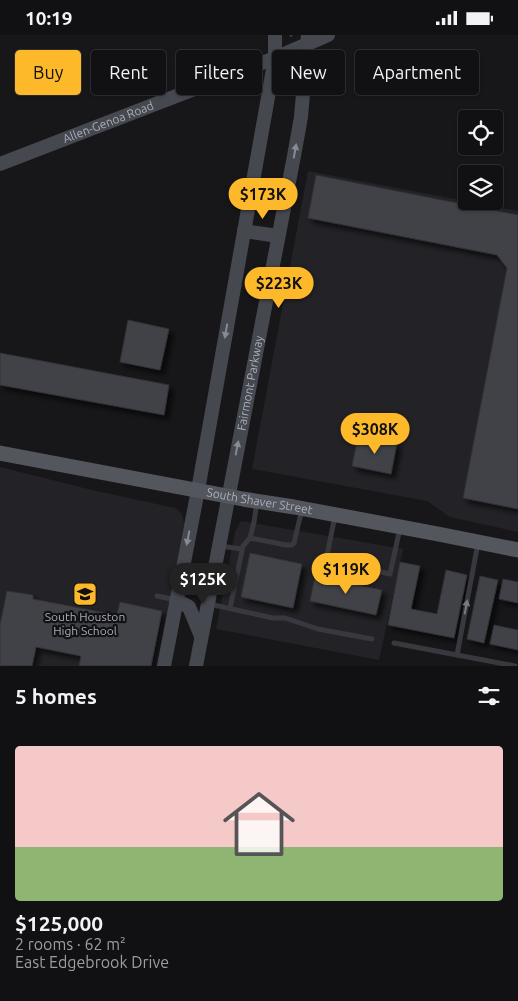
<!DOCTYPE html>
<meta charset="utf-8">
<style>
body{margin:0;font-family:Ubuntu,sans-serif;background:#1a1a1d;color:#f1f3f6;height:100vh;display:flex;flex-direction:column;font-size:19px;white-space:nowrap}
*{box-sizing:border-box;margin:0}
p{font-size:16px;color:#9c9da0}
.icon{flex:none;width:28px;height:28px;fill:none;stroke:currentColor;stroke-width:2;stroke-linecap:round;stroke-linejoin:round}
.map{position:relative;height:631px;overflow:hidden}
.drawer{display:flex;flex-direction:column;background:#111114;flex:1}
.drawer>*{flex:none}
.hud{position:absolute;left:15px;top:15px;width:489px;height:45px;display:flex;gap:10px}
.buttons{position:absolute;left:458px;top:75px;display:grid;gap:10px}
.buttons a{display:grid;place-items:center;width:45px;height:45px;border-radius:5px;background:#111114;box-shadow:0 1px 4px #0004,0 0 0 1px #303134;font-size:25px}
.price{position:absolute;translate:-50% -42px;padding:0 11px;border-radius:18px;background:#feb92b;color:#111;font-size:16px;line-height:32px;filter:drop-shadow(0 1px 2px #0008)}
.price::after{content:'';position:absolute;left:50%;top:30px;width:15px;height:11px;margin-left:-8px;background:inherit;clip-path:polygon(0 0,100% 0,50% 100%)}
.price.selected{background:#222;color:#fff}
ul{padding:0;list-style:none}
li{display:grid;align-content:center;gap:10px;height:265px;padding:0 15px}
li span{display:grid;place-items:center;height:155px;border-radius:5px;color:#555}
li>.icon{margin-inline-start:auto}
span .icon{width:90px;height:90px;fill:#fffc;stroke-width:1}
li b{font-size:21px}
h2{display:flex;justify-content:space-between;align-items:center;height:60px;padding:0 15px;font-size:21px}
.chip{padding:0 18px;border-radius:5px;background:#111114;box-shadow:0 1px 4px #0004,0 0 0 1px #303134;font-size:18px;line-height:45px}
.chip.selected{background:#feb92b;color:#111}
.status{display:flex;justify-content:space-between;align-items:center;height:35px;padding:0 25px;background:#111114;direction:ltr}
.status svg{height:14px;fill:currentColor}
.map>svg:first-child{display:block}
</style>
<div class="status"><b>10:19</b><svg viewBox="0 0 49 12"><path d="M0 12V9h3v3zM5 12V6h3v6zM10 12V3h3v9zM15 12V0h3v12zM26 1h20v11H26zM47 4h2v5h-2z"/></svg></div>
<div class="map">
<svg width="518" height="631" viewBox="0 0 518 631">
<defs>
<filter id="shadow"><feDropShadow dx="4.5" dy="4.5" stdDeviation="2.5" flood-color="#0009"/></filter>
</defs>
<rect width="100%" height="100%" fill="#17171a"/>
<g fill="#232327">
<path d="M308,136L518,176V497L450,482L427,466L252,434Z"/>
<path d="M0,432L92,455L175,473L182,479L184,488L158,631H0Z"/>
<path d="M241,486L403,514L379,625L216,594L235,497Z"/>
</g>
<g fill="#414247" stroke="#313136" filter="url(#shadow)">
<path d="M316,140L518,180V474L463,463L507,233L497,220L308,183Z"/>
<path d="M128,285L169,294L160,335L120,327Z"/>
<path d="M0,318L169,350L164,380L0,350Z"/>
<path d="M358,401L397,408L391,439L352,431Z"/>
<path d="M250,518L302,529L293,573L241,562Z"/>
<path d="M400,527L420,531L411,574L437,579L446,535L467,540L454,603L388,590Z"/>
<path d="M315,541L382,555L376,580L310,566Z"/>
<path d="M480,541L498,545L484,608L467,604Z"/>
<path d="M503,544L518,547V568L499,564Z"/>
<path d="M7,556L33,560V564L117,580L120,567L162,576L151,631H79L81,621L36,612L32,631H0V590Z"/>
<path d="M494,590L518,595V615L490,609Z"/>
</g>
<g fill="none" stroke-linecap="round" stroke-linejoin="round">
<path stroke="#3e4046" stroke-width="2" stroke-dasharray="2.5 4" stroke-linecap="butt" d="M290,1L293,0"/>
<g stroke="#38393f" stroke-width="5">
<path d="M335,481L326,525L390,539L400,493"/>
<path d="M250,503L286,510H292L294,508L302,474"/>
<path d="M220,511L242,514"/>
<path d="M157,561L176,565"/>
<path d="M209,569L273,583H285L318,594L372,604"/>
<path d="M230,573L243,511L250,503L254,487L257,467"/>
<path d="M394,608L515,631"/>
<path d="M457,620L478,508"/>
</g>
<g stroke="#46484f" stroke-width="14">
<path id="s1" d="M0,129L275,23L328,0"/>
<path d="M244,196L278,201"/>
<path d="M176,565L189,572L201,601"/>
<path d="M164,631L198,455L275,23V0"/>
<path id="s2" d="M196,631L294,121L301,82L308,0"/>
</g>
<path stroke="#54565e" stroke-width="15" id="s3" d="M0,418L243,464L294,472L438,499L518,515"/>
</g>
<defs><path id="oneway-solid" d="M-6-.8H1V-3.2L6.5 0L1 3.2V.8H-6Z" transform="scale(1.25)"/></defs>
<g fill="#868a95">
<use href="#oneway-solid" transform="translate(295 116) rotate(-80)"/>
<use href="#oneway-solid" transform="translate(226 296) rotate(100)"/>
<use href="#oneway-solid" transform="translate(237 413) rotate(-79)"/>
<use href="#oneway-solid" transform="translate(188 503) rotate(101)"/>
</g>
<use fill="#767983" href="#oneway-solid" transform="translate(466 572) rotate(-79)"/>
<defs>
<g id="school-square" transform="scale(1.25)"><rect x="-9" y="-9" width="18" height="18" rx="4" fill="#feb92b" stroke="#121215"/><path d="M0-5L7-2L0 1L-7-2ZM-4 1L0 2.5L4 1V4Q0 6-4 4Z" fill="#111"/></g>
</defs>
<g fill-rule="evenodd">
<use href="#school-square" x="85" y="559"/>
</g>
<g text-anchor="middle" stroke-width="4.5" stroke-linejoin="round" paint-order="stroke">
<g font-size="12" fill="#a9aeba" stroke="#121215">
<text dy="4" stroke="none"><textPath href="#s1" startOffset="116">Allen-Genoa Road</textPath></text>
<text dy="4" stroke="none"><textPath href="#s2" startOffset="288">Fairmont Parkway</textPath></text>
<text dy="4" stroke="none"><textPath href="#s3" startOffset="264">South Shaver Street</textPath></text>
</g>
<g font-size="12" fill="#a9aeba" stroke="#121215">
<text x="85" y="586">South Houston<tspan x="85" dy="14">High School</tspan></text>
</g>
</g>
</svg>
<div class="buttons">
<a><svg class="icon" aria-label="locate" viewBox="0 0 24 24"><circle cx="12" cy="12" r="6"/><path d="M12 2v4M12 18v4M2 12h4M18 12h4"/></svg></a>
<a><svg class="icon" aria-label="layers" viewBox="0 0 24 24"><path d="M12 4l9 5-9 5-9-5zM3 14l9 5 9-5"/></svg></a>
</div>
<b class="price" style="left:263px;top:185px">$173K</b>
<b class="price" style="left:279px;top:274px">$223K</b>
<b class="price" style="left:375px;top:420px">$308K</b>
<b class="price" style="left:346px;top:560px">$119K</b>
<b class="price selected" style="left:203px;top:570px">$125K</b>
<div class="hud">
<a class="chip selected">Buy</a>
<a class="chip">Rent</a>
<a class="chip">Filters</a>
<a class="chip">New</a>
<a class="chip">Apartment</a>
</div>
</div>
<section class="drawer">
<h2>5 homes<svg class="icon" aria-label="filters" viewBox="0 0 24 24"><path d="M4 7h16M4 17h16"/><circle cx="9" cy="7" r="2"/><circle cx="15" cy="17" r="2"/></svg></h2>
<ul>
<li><span style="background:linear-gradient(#f6c9c9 65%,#8fb573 0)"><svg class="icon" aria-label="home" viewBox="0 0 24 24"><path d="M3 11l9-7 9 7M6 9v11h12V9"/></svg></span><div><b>$125,000</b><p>2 rooms · 62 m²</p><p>East Edgebrook Drive</p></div></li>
</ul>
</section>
